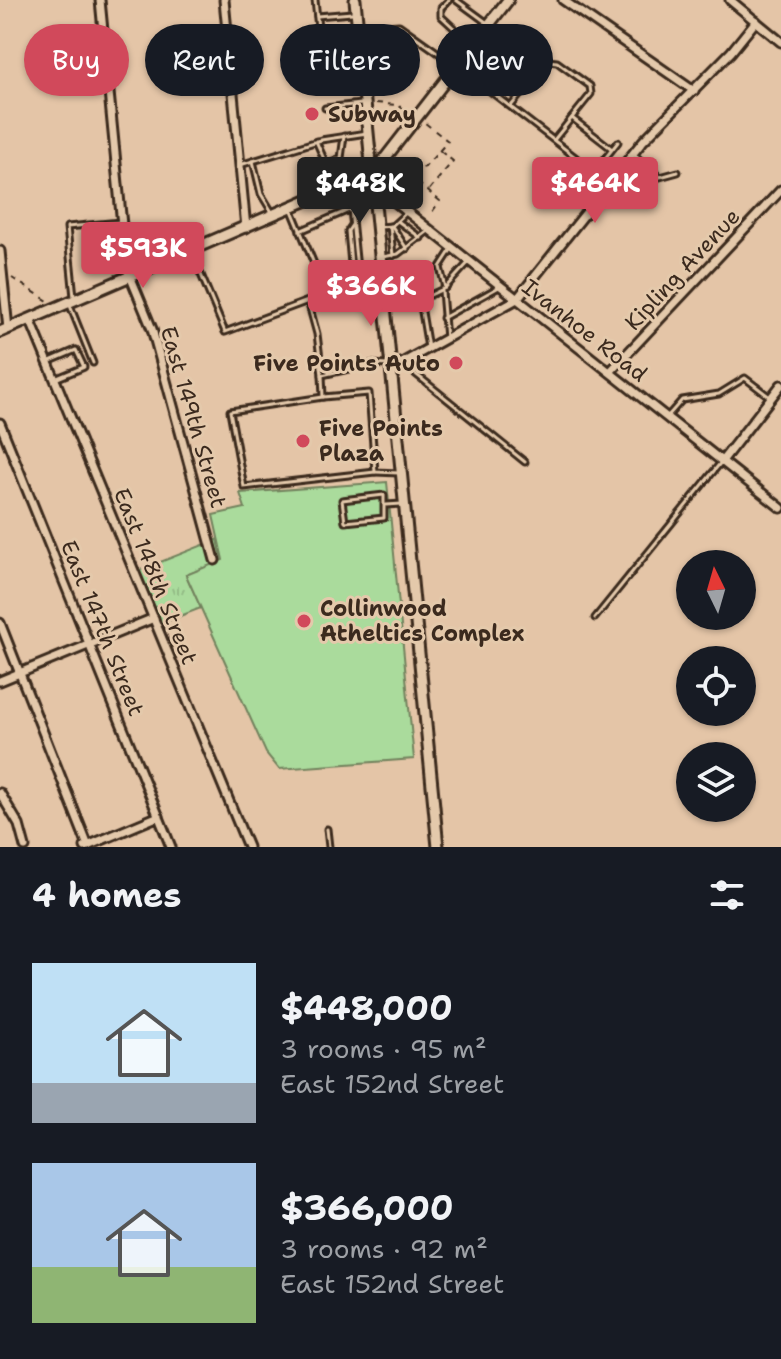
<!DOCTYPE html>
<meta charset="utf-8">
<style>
body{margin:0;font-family:"Shantell Sans",sans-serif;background:#20242c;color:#f1f3f6;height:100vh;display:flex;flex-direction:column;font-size:30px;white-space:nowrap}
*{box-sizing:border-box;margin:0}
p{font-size:26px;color:#9ea1a6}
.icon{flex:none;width:44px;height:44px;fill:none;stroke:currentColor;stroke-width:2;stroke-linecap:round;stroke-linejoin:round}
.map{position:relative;height:847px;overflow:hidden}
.details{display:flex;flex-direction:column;background:#171b24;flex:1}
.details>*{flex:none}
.guide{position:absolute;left:24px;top:24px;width:734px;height:72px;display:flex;gap:16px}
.needle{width:52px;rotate:355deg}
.controls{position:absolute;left:676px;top:550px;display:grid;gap:16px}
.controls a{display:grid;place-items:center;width:80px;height:80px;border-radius:50%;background:#171b24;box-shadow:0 2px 6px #0004;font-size:40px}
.price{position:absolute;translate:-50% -68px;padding:0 18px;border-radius:8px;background:#d1495b;color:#fff;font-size:26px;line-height:52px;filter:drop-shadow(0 2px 4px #0008)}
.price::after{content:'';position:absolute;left:50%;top:48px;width:24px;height:18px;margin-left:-12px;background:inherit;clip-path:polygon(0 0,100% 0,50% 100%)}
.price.on{background:#222;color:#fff}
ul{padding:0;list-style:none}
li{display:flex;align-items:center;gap:24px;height:200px;padding:0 32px}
li span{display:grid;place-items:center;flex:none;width:224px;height:160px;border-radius:0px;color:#555}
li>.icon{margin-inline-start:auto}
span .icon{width:96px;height:96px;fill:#fffc;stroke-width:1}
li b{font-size:34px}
h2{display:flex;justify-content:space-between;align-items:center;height:96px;padding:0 32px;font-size:34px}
.chip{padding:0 28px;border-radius:36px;background:#171b24;box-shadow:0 2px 6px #0004;font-size:28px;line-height:72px}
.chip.on{background:#d1495b;color:#fff}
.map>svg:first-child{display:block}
</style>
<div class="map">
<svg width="781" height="847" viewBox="0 0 781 847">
<defs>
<pattern id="grass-tufts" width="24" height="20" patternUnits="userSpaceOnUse" patternTransform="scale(2)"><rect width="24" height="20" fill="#aadb9c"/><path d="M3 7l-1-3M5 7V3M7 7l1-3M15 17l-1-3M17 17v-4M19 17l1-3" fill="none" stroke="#93bc86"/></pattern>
</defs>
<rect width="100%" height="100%" fill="#e4c5a7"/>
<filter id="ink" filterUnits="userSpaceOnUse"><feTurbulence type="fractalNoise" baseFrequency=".0125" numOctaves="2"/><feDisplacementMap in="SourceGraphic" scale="16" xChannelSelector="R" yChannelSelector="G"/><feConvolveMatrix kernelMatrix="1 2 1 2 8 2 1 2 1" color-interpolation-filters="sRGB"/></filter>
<g filter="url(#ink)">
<path fill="url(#grass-tufts)" stroke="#72825d" stroke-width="2" d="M218,539L223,561L186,575L201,608L157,625L135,572Z"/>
<path fill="#aadb9c" stroke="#72825d" stroke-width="2" d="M387,482L414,759L279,769L266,753L186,575L223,560L213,515L245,508L240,493Z"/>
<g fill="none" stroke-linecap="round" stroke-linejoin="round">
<g stroke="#3b2a1e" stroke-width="9">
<g id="lane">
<path d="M315,0L318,28"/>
<path d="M449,0L441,8V16L471,44"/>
<path d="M456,0L486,22"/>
<path d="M317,16L352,13"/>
<path d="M358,28L399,25L454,64"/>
<path d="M303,55L356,50"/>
<path d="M460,68L609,183"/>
<path d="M511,106L548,61L557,62L590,86L591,94L554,140"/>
<path d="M325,108L361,104"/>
<path d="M572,118L612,149"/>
<path d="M316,141L335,184"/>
<path d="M633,154L660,177L678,172"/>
<path d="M253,161L261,194L272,212"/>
<path d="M326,164L341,158L344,136"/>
<path d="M240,165L321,140L367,133"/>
<path d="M595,171L618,142"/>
<path d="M291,208L324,288L333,293L379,288"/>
<path d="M399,222L421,238"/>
<path d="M390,226L393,256"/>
<path d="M392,226L407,249"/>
<path d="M380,227L392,226L407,212"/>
<path d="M300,231L351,209L359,289"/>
<path d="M192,253L225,332L308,301L317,334L322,375L371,364L387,365"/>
<path d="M383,257L398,254L427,232"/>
<path d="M316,269L343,281L352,275L348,231L352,225"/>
<path d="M319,278L338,286L350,278"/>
<path d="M445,288L469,262"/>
<path d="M442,291L446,339"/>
<path d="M74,297L67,227L121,222"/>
<path d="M69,303L93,363"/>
<path d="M443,318L499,287"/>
<path d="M428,348L420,300L445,288L440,267L451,250"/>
<path d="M48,362L76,350L84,367L55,379"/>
<path d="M402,363L525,462"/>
<path d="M322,375L323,397L369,393L375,472L399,473"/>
<path d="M323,397L230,411L244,487L375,472"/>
<path d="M667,417L682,400L719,394L745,378L771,398"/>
<path d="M384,495V518L345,522L342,500Z"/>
<path d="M386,505L402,504"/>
<path d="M595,618L722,461"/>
<path d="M327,829L329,847"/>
</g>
</g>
<g stroke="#3b2a1e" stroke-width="13">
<g id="street">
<path d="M100,0L126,266L152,329L215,560"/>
<path d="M224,0L246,228"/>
<path d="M563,0L694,91"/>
<path d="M730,0L781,42"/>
<path d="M373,177L391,199L781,508"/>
<path d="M0,251L8,329"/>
<path d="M30,319L248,847"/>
<path d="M391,365L402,363L517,299L643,141L731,52L756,21"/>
<path d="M610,372L781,190"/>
<path d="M0,423L171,847"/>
<path d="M722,461L781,385"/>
<path d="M0,623L88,846"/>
<path d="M0,681L154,618"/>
<path d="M0,793L19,825L25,847"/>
<path d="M85,847L159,816"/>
</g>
</g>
<g stroke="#3b2a1e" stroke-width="15">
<g id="secondary">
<path d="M355,0L438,847"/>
<path d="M0,332L356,179L372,175L508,0"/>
</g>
</g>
<g stroke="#3b2a1e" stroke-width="2" stroke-dasharray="6 6" stroke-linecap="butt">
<path d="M376,103L397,105L408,111"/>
<path d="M408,175L440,201L429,216"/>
<path d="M388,178L425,167L448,141L425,123"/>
<path d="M429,190L453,161L440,151"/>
<path d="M12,278L48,301"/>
</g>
<use href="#lane" stroke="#e4c9ab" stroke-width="3"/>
<use href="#street" stroke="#e4c9ab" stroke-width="7"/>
<use href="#secondary" stroke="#e4c9ab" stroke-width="9"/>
</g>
</g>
<g fill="#d1495b" stroke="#e4c9ab" stroke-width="3">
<circle cx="312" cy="114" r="8"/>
<circle cx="456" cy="363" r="8"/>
<circle cx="303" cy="441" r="8"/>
<circle cx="304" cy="621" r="8"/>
</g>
<g text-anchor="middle" stroke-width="6" stroke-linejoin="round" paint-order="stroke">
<g font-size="22" font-weight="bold" fill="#3b2a1e" stroke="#e4c9ab" text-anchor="start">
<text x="328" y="122">Subway</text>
<text x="440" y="371" text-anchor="end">Five Points Auto</text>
<text x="319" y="436">Five Points<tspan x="319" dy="25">Plaza</tspan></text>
<text x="320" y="616">Collinwood<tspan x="320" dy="25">Atheltics Complex</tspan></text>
</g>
<g font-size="22" fill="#3b2a1e" stroke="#e4c9ab">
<text transform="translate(682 269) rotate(-47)" y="8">Kipling Avenue</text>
<text transform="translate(585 330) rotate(38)" y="8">Ivanhoe Road</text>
<text transform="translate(194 417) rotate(74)" y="8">East 149th Street</text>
<text transform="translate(156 576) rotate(68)" y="8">East 148th Street</text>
<text transform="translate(103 628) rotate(68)" y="8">East 147th Street</text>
</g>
</g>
</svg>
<div class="controls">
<a><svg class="needle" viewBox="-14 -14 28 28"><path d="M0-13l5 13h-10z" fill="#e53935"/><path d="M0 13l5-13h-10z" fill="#9ea1a6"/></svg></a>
<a><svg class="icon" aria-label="locate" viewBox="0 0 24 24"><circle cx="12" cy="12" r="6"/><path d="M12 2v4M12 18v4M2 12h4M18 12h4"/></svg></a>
<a><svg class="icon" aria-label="layers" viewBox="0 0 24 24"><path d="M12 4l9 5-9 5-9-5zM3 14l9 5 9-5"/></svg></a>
</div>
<b class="price on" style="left:360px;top:225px">$448K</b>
<b class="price" style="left:595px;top:225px">$464K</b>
<b class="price" style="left:143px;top:290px">$593K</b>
<b class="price" style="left:371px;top:328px">$366K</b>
<div class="guide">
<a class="chip on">Buy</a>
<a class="chip">Rent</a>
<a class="chip">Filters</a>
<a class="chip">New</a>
</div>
</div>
<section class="details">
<h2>4 homes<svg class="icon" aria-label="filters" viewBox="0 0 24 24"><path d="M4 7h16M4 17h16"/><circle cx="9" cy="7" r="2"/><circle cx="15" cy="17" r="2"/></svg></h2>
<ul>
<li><span style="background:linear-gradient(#bfe0f5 75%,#9aa5b1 0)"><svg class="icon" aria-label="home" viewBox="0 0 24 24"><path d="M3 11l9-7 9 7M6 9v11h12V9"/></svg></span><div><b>$448,000</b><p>3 rooms · 95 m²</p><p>East 152nd Street</p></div></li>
<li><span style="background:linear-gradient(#a9c7e8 65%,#8fb573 0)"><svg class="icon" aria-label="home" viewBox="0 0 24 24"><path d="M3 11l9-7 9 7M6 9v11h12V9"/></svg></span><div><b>$366,000</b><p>3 rooms · 92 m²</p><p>East 152nd Street</p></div></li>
</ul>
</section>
